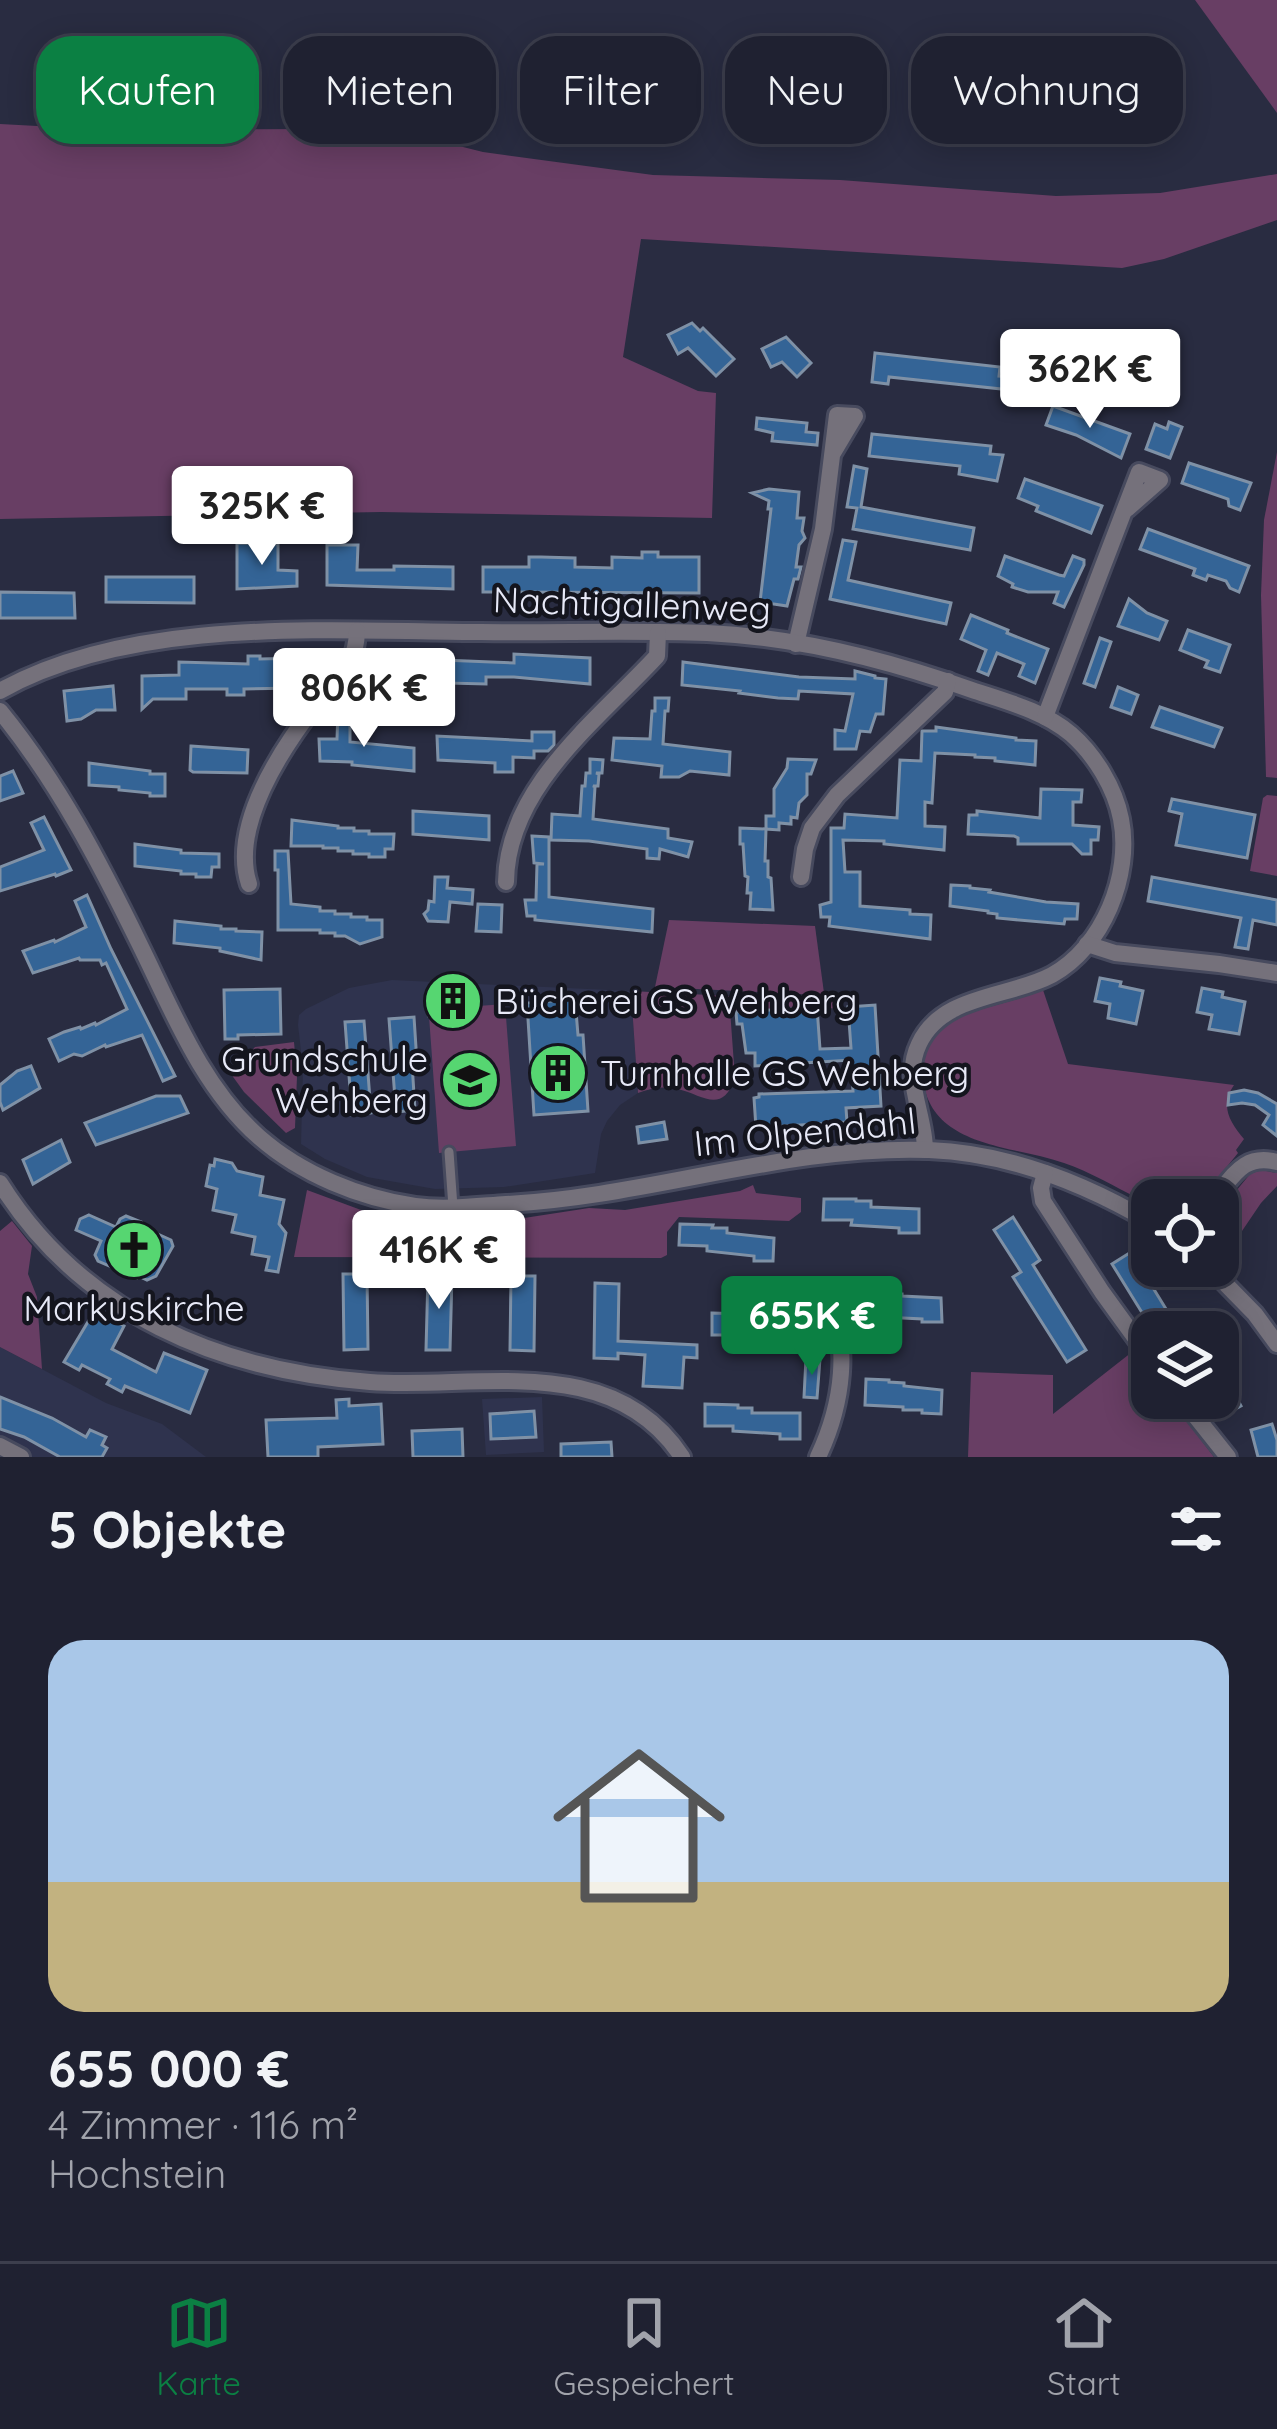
<!DOCTYPE html>
<html lang="de">
<meta charset="utf-8">
<style>
body{margin:0;font-family:Quicksand,sans-serif;background:#2c2e3d;color:#f1f3f6;height:100vh;display:flex;flex-direction:column;font-size:45px;white-space:nowrap}
*{box-sizing:border-box;margin:0}
p{font-size:39px;color:#a1a3ab}
.icon{flex:none;width:66px;height:66px;fill:none;stroke:currentColor;stroke-width:2;stroke-linecap:round;stroke-linejoin:round}
.map{position:relative;height:1457px;overflow:hidden}
.sheet{display:flex;flex-direction:column;background:#1f2131;flex:1}
.sheet>*{flex:none}
.banner{position:absolute;left:36px;top:36px;width:1206px;height:108px;display:flex;gap:24px}
.buttons{position:absolute;left:1131px;top:1179px;display:grid;gap:24px}
.buttons a{display:grid;place-items:center;width:108px;height:108px;border-radius:24px;background:#1f2131;box-shadow:0 6px 30px #0003,0 0 0 3px #3c3e4d;font-size:60px}
.price{position:absolute;translate:-50% -102px;padding:0 27px;border-radius:12px;background:#fff;color:#222;font-size:39px;line-height:78px;filter:drop-shadow(0 3px 6px #0008)}
.price::after{content:'';position:absolute;left:50%;top:72px;width:36px;height:27px;margin-left:-18px;background:inherit;clip-path:polygon(0 0,100% 0,50% 100%)}
.price.active{background:#0b8043;color:#fff}
ul{padding:0;list-style:none}
li{display:grid;align-content:center;gap:24px;height:636px;padding:0 48px}
li+li{border-top:3px solid #3c3e4d}
li span{display:grid;place-items:center;height:372px;border-radius:36px;color:#555}
li>.icon{margin-inline-start:auto}
span .icon{width:216px;height:216px;fill:#fffc;stroke-width:1}
li b{font-size:51px}
h2{display:flex;justify-content:space-between;align-items:center;height:144px;padding:0 48px;font-size:51px}
.tag{padding:0 42px;border-radius:36px;background:#1f2131;box-shadow:0 6px 30px #0003,0 0 0 3px #3c3e4d;font-size:42px;line-height:108px}
.tag.active{background:#0b8043;color:#fff}
.tab-bar{display:flex;justify-content:space-around;align-items:center;height:168px;border-top:3px solid #3c3e4d;background:#1f2131;font-size:33px;color:#a1a3ab}
.tab-bar a{display:grid;justify-items:center;gap:6px}
.tab-bar .active{color:#0b8043}
.map>svg:first-child{display:block}
</style>
<div class="map">
<svg width="1277" height="1457" viewBox="0 0 1277 1457">
<rect width="100%" height="100%" fill="#292c41"/>
<g fill="#2f334e">
<path d="M392,980L631,991L638,1093L620,1105L607,1121L601,1134L595,1173L504,1187L435,1189L367,1177L325,1159L301,1144L303,1068L298,1025L299,1015L306,1009L349,988Z"/>
<path d="M0,1347L106,1403L162,1424L206,1457H0Z"/>
<path d="M542,1397L544,1452L486,1455L482,1399Z"/>
</g>
<g fill="#683e64">
<path d="M1195,0H1277V113Z"/>
<path d="M0,124L112,130L316,129L407,133L483,152L653,175L840,180L1056,196L1160,193L1277,174V220L1164,259L1122,268L641,239L623,357L698,391L716,393L712,518L381,512L0,519Z"/>
<path d="M1277,452V778L1266,777L1261,595L1264,520Z"/>
<path d="M1267,795L1277,796V876L1250,871L1263,798Z"/>
<path d="M669,920L815,926L824,993L819,995L655,987Z"/>
<path d="M1043,990L1068,1064L1234,1085C1220,1106 1229,1121 1244,1139L1236,1150L1238,1153L1200,1200H1154L1143,1193L1139,1199C1114,1186 1090,1172 1064,1163C1012,1145 933,1148 923,1081C919,1059 930,1038 947,1024C968,1009 1016,1002 1043,990Z"/>
<path d="M631,991L729,996L735,1078C722,1115 703,1095 678,1089C664,1086 651,1088 638,1093Z"/>
<path d="M735,997L840,1000V1008L736,1012Z"/>
<path d="M505,1004L516,1146L439,1153L429,1016L478,1012V1006Z"/>
<path d="M294,1042L297,1076L295,1128L286,1133L244,1092L231,1074L255,1047Z"/>
<path d="M1261,1170L1277,1173V1186L1261,1203L1223,1259L1218,1255V1213L1250,1174Z"/>
<path d="M753,1185L756,1193L801,1198V1212L789,1221L679,1217L667,1232V1255L661,1258L294,1257L307,1190L380,1217L443,1225L498,1222L589,1208L625,1210L740,1191Z"/>
<path d="M12,1221L32,1246L28,1274L37,1297L42,1369L0,1347V1231Z"/>
<path d="M1132,1352L1152,1377V1398H1169L1214,1457H968L971,1372L1053,1375V1414Z"/>
</g>
<g fill="#346496" stroke="#7f91a6" stroke-width="3">
<path d="M692,323L700,331L703,328L734,359L716,376L688,348L678,354L668,335Z"/>
<path d="M786,337L811,363L797,377L782,362L771,367L762,349Z"/>
<path d="M875,353L1000,367L999,376L1012,377L1011,390L889,377L888,384L872,382Z"/>
<path d="M1053,406L1130,434L1121,458L1076,435L1046,425Z"/>
<path d="M757,418L807,423L806,432L818,433L817,445L772,441L773,433L756,429Z"/>
<path d="M1169,422L1182,427L1170,458L1146,449L1155,424L1167,429Z"/>
<path d="M872,434L991,446L990,454L1003,455L997,481L959,474L960,466L869,456Z"/>
<path d="M1189,463L1251,483L1240,510L1229,506L1228,499L1182,483Z"/>
<path d="M854,466L867,469L861,507L974,528L970,550L853,529L857,508L847,507Z"/>
<path d="M1025,479L1102,506L1091,533L1036,511L1038,506L1018,498Z"/>
<path d="M769,489L799,492L797,518H804L802,531L805,538L799,545L796,567H801L798,579H794L787,606L760,602L771,509H768L769,501L752,493Z"/>
<path d="M1148,529L1249,566L1239,592L1230,588L1226,581L1208,575L1206,580L1193,575L1195,569L1140,549Z"/>
<path d="M843,540L856,542L848,580L951,603L946,624L830,599Z"/>
<path d="M237,543L278,544V570L297,571V586L237,589Z"/>
<path d="M327,545H358L357,570H394V566L453,567V589L327,585Z"/>
<path d="M642,552H658V557H699V593L483,592V567H529V557H541L575,558V567L612,568V557L642,558Z"/>
<path d="M1005,556L1059,575L1064,576L1073,556L1084,560V565L1064,607L1054,603L1058,592H1028L1012,587L1013,584L998,576Z"/>
<path d="M106,577H194V603L106,602Z"/>
<path d="M0,592L74,593L75,618H0Z"/>
<path d="M1129,599L1147,613L1167,621L1159,640L1118,626Z"/>
<path d="M971,615L1008,630L1007,633L1048,649L1035,683L1019,676L1024,664L997,653L988,675L978,671L986,650L961,639Z"/>
<path d="M1188,630L1230,645L1220,672L1205,667L1208,661L1180,650Z"/>
<path d="M1100,638L1111,642L1095,687L1084,683Z"/>
<path d="M378,653H393V658L514,663V654L590,658V684L514,677H486V684L408,682V687H377L376,710L349,712V699H360L361,669L378,670Z"/>
<path d="M248,656H260V659L302,658L303,682H297V688L244,689V695H227V689H186V699H153L142,709V676L179,675V662L248,664Z"/>
<path d="M683,662L799,677L855,679V671L875,676V678L886,679L883,714H876L870,732L860,731L856,749H835V730L845,731L853,694L799,691L798,699L778,698L739,693L740,691L682,685Z"/>
<path d="M113,686L115,710H96L81,719L67,721L64,691Z"/>
<path d="M1118,687L1138,695L1131,714L1111,707Z"/>
<path d="M655,698H669L668,711H665L663,744L730,752L729,775L690,771L679,777H661L662,766L612,760L614,738L650,739L652,711H655Z"/>
<path d="M1160,707L1222,728L1214,747L1152,727Z"/>
<path d="M338,711L350,712V742L414,748V771L352,765V762L320,761L319,739H337Z"/>
<path d="M936,727L1016,738V740L1036,741L1035,765L995,761V758L975,757V755L935,753L932,803L925,802V826L945,827L944,850L884,844V841L843,840L845,872H860V906L910,910V914L931,915L930,939L829,926L830,917H821L820,905L831,902V828H844L845,814L897,818L900,760L921,761L922,731H936Z"/>
<path d="M532,732H554V745L548,751H534V758L513,757V772H495V763L438,760L437,736L532,741Z"/>
<path d="M191,746L248,750L247,773L193,772L190,770Z"/>
<path d="M590,759L603,760L602,773H596L599,774L598,786H593L595,787L593,819L668,829V838L692,842L688,857L660,849L659,859L647,858V849L589,841L551,840L552,814L580,816L582,786H585L586,773H590Z"/>
<path d="M788,759L816,760L811,774H807V795L799,803L797,818L791,817V824L779,823V830L766,829V816H774V789L787,768Z"/>
<path d="M89,763L150,771V774H165V796H150V793L119,790V787L89,785Z"/>
<path d="M13,771L23,793L0,801V776Z"/>
<path d="M1041,789L1082,790L1081,802H1073V825L1099,827L1098,840H1091V854H1082L1072,844H1018V838L1014,836L968,834L969,815H977V811L1040,818Z"/>
<path d="M1172,799L1255,815L1247,858L1176,845L1182,814L1169,811Z"/>
<path d="M413,811L489,816V840L413,834Z"/>
<path d="M44,817L71,870L56,876L55,874L0,891V867L44,850L31,823Z"/>
<path d="M292,820L338,826V828H354V831H369V834H394L393,849H385V857H369V854H353V851H338V848H323V846H291Z"/>
<path d="M740,828L766,829L765,861H768V877L771,878L773,910L750,909L751,893H747L748,877L745,876L743,844H740Z"/>
<path d="M532,836L549,837V897L653,909L652,932L535,920V916H527L525,900H536L537,864H544L534,863Z"/>
<path d="M135,844L181,850V853L219,854V867H212L211,877H196V874H181V871L135,866Z"/>
<path d="M275,851H288L291,904L320,907V911H335V914H351V917H367V920H382V937L360,944L345,936H335V933H320V930H278V870H275Z"/>
<path d="M435,877H448L447,888L473,890L472,904L450,902L448,922L428,921L424,914L428,910L429,901L434,902Z"/>
<path d="M1152,877L1277,900V925L1253,920L1248,949L1235,947L1241,918L1148,901Z"/>
<path d="M951,885L970,886V888L990,890L989,892L1046,902L1078,904L1077,919H1065L1064,924L997,918V914L988,913V911L950,906Z"/>
<path d="M87,895L111,949L175,1076L163,1081L142,1035L106,1047L105,1045L82,1056L74,1054L59,1061L49,1039L64,1032L80,1027L81,1029L95,1023L96,1025L127,1009L106,963L102,965L100,960H80L79,958L33,973L23,951L54,940L55,942L86,927L75,901Z"/>
<path d="M478,904L502,905L501,932L476,931Z"/>
<path d="M175,921L221,926V929H236V931L262,932L261,960L220,951V948L174,943Z"/>
<path d="M1100,978L1121,982L1120,986L1143,991L1136,1024L1108,1018L1110,1004L1095,1001Z"/>
<path d="M1202,988L1223,992L1222,997L1245,1002L1239,1034L1209,1029L1212,1015L1197,1012Z"/>
<path d="M280,989L281,1034L238,1035V1039H225L224,990Z"/>
<path d="M477,993L479,1012L429,1016L428,997Z"/>
<path d="M575,999L578,1035H583L588,1111L534,1115L527,1003Z"/>
<path d="M875,1005L881,1106L846,1108L847,1122L756,1128L754,1098L759,1097V1094L853,1091L851,1060L755,1066V1053H746L742,1024H737L736,1012L817,1007L820,1049L851,1048L848,1007Z"/>
<path d="M414,1017L417,1063H412L415,1110L396,1112L389,1019Z"/>
<path d="M364,1021L371,1113L352,1115L345,1022Z"/>
<path d="M31,1066L40,1088L3,1110L0,1102V1085L17,1071Z"/>
<path d="M1244,1090L1258,1093L1277,1104V1136L1263,1125L1269,1115L1255,1105L1242,1103L1228,1105L1229,1093Z"/>
<path d="M156,1096H180L188,1113L96,1145L85,1123Z"/>
<path d="M664,1122L667,1139L639,1143L637,1127Z"/>
<path d="M61,1140L70,1162L33,1184L23,1160Z"/>
<path d="M215,1159L232,1163L237,1171L263,1177L260,1195L284,1200L279,1224L286,1233L278,1272L266,1270L269,1257L252,1254L255,1237L232,1232L236,1215L213,1210L217,1189L206,1186L210,1165L214,1166Z"/>
<path d="M824,1199H856V1201H871V1207L919,1209V1233H899V1228L851,1225L852,1220H823Z"/>
<path d="M89,1215L116,1227L120,1219L126,1216L141,1222L140,1226L171,1240L173,1246L156,1276L147,1280L138,1276L137,1278L98,1261L95,1255L101,1241L76,1230L80,1219Z"/>
<path d="M1013,1217L1040,1260L1033,1265L1086,1350L1067,1362L1013,1277L1021,1272L994,1230Z"/>
<path d="M680,1224L713,1225L712,1228H727V1233L774,1238L773,1261H754V1256L707,1251V1246L679,1245Z"/>
<path d="M1131,1252L1174,1322L1158,1332H1154L1112,1264Z"/>
<path d="M343,1274H367L368,1349L344,1350Z"/>
<path d="M428,1275H452L450,1350H426Z"/>
<path d="M511,1276H535L534,1351L510,1350Z"/>
<path d="M595,1283L619,1284L618,1341L697,1345V1358L684,1357L682,1388L643,1386L645,1355L618,1353V1359L594,1358Z"/>
<path d="M866,1291H888V1294H902V1296L941,1298L942,1322H922V1319L884,1317V1313H866Z"/>
<path d="M95,1310L124,1326L112,1349L156,1372L164,1353L207,1370L190,1413L125,1386L122,1392L107,1384L110,1379L82,1365L79,1370L64,1362Z"/>
<path d="M712,1313L745,1314V1317H760V1322L807,1326V1349H787V1344L740,1341V1335H712Z"/>
<path d="M806,1358L820,1359L817,1398L804,1397Z"/>
<path d="M1218,1363L1241,1406L1221,1417L1211,1398H1218Z"/>
<path d="M866,1379L889,1380V1382L904,1383V1386L942,1390L941,1414L922,1413V1410H903V1407L865,1405Z"/>
<path d="M0,1397L52,1418L86,1437L90,1430L106,1437L102,1445L107,1448L102,1457H60L24,1437L0,1429Z"/>
<path d="M349,1399V1406L381,1404L383,1444L318,1447V1457H268L266,1420L337,1418L336,1400Z"/>
<path d="M705,1404L738,1405V1408H752V1413H800V1439H780V1434L733,1431V1426H705Z"/>
<path d="M534,1411L536,1437L491,1439L490,1414Z"/>
<path d="M1272,1424L1277,1440V1457H1258L1251,1430Z"/>
<path d="M462,1429L463,1457H413L412,1431Z"/>
<path d="M611,1442L612,1457H561V1444Z"/>
</g>
<g fill="none" stroke-linecap="round" stroke-linejoin="round">
<g stroke="#474a5e" stroke-width="15">
<path id="lane" d="M449,1152L453,1207"/>
</g>
<g stroke="#474a5e" stroke-width="22">
<g id="street">
<path d="M796,644L823,529L837,415L855,416L833,453"/>
<path d="M0,691C133,616 331,631 481,632C556,633 632,630 707,633C797,637 888,660 972,690C1005,701 1044,711 1071,734C1095,755 1115,788 1121,819C1132,875 1103,947 1052,975C1009,998 942,994 919,1044C902,1079 925,1114 925,1150"/>
<path d="M0,711C58,782 100,863 140,945C173,1012 202,1087 259,1137C301,1174 360,1198 415,1206C445,1210 476,1206 506,1204C648,1197 787,1145 929,1150C1008,1153 1086,1184 1152,1223"/>
<path d="M1045,717L1139,472L1160,480L1127,509"/>
<path d="M801,877L805,849L812,828L837,795L945,692L948,681"/>
<path d="M506,882C507,787 598,720 657,656L658,633"/>
<path d="M249,884C230,826 282,748 317,703C338,675 356,668 357,631"/>
<path d="M1087,944L1115,953L1219,964L1277,973"/>
<path d="M1045,1173L1041,1188L1043,1201L1102,1292L1152,1361"/>
<path d="M0,1183C82,1314 220,1371 370,1382C476,1390 612,1350 682,1457"/>
<path d="M1213,1200C1233,1177 1243,1153 1277,1162"/>
<path d="M1208,1266L1255,1314L1277,1344"/>
<path d="M1181,1398L1228,1457"/>
<path d="M0,1446L21,1457"/>
<path d="M818,1457C843,1404 851,1344 827,1290"/>
</g>
</g>
<use href="#lane" stroke="#75717b" stroke-width="9"/>
<use href="#street" stroke="#75717b" stroke-width="16"/>
</g>
<defs>
<g id="building-disc" transform="scale(3)"><circle r="9.5" fill="#56d671" stroke="#14151e"/><path d="M-4-6H4V6H1V3H-1V6H-4ZM-2.5-4.3h1.7v1.8h-1.7ZM.8-4.3h1.7v1.8H.8ZM-2.5-1h1.7V.8h-1.7ZM.8-1h1.7V.8H.8Z" fill="#111"/></g>
<g id="school-disc" transform="scale(3)"><circle r="9.5" fill="#56d671" stroke="#14151e"/><path d="M0-5L7-2L0 1L-7-2ZM-4 1L0 2.5L4 1V4Q0 6-4 4Z" fill="#111"/></g>
<g id="church-disc" transform="scale(3)"><circle r="9.5" fill="#56d671" stroke="#14151e"/><path d="M-1.2-6h2.4v3.5h3.3v2.4h-3.3V6h-2.4V-.1h-3.3v-2.4h3.3Z" fill="#111"/></g>
</defs>
<g fill-rule="evenodd">
<use href="#building-disc" x="453" y="1001"/>
<use href="#building-disc" x="558" y="1073"/>
<use href="#school-disc" x="470" y="1080"/>
<use href="#church-disc" x="134" y="1250"/>
</g>
<g text-anchor="middle" stroke-width="9" stroke-linejoin="round" paint-order="stroke">
<g font-size="36" fill="#e7e9f7" stroke="#14151e">
<text transform="translate(632 604) rotate(2)" y="13">Nachtigallenweg</text>
<text transform="translate(805 1132) rotate(-6)" y="13">Im Olpendahl</text>
</g>
<g font-size="36" fill="#e7e9f7" stroke="#14151e" text-anchor="start">
<text x="495" y="1014">Bücherei GS Wehberg</text>
<text x="428" y="1072" text-anchor="end">Grundschule<tspan x="428" dy="41">Wehberg</tspan></text>
<text x="600" y="1086">Turnhalle GS Wehberg</text>
<text x="134" y="1321" text-anchor="middle">Markuskirche</text>
</g>
</g>
</svg>
<div class="buttons">
<a><svg class="icon" aria-label="locate" viewBox="0 0 24 24"><circle cx="12" cy="12" r="6"/><path d="M12 2v4M12 18v4M2 12h4M18 12h4"/></svg></a>
<a><svg class="icon" aria-label="layers" viewBox="0 0 24 24"><path d="M12 4l9 5-9 5-9-5zM3 14l9 5 9-5"/></svg></a>
</div>
<b class="price" style="left:1090px;top:431px">362K €</b>
<b class="price" style="left:262px;top:568px">325K €</b>
<b class="price" style="left:364px;top:750px">806K €</b>
<b class="price" style="left:439px;top:1312px">416K €</b>
<b class="price active" style="left:812px;top:1378px">655K €</b>
<div class="banner">
<a class="tag active">Kaufen</a>
<a class="tag">Mieten</a>
<a class="tag">Filter</a>
<a class="tag">Neu</a>
<a class="tag">Wohnung</a>
</div>
</div>
<section class="sheet">
<h2>5 Objekte<svg class="icon" aria-label="filters" viewBox="0 0 24 24"><path d="M4 7h16M4 17h16"/><circle cx="9" cy="7" r="2"/><circle cx="15" cy="17" r="2"/></svg></h2>
<ul>
<li><span style="background:linear-gradient(#a9c7e8 65%,#c2b280 0)"><svg class="icon" aria-label="home" viewBox="0 0 24 24"><path d="M3 11l9-7 9 7M6 9v11h12V9"/></svg></span><div><b>655 000 €</b><p>4 Zimmer · 116 m²</p><p>Hochstein</p></div></li>
</ul>
</section>
<nav class="tab-bar">
<a class="active"><svg class="icon" aria-label="map" viewBox="0 0 24 24"><path d="M3 6l6-2 6 2 6-2v14l-6 2-6-2-6 2zM9 4v14M15 6v14"/></svg>Karte</a>
<a><svg class="icon" aria-label="saved" viewBox="0 0 24 24"><path d="M7 4h10v16l-5-4-5 4z"/></svg>Gespeichert</a>
<a><svg class="icon" aria-label="home" viewBox="0 0 24 24"><path d="M3 11l9-7 9 7M6 9v11h12V9"/></svg>Start</a>
</nav>
